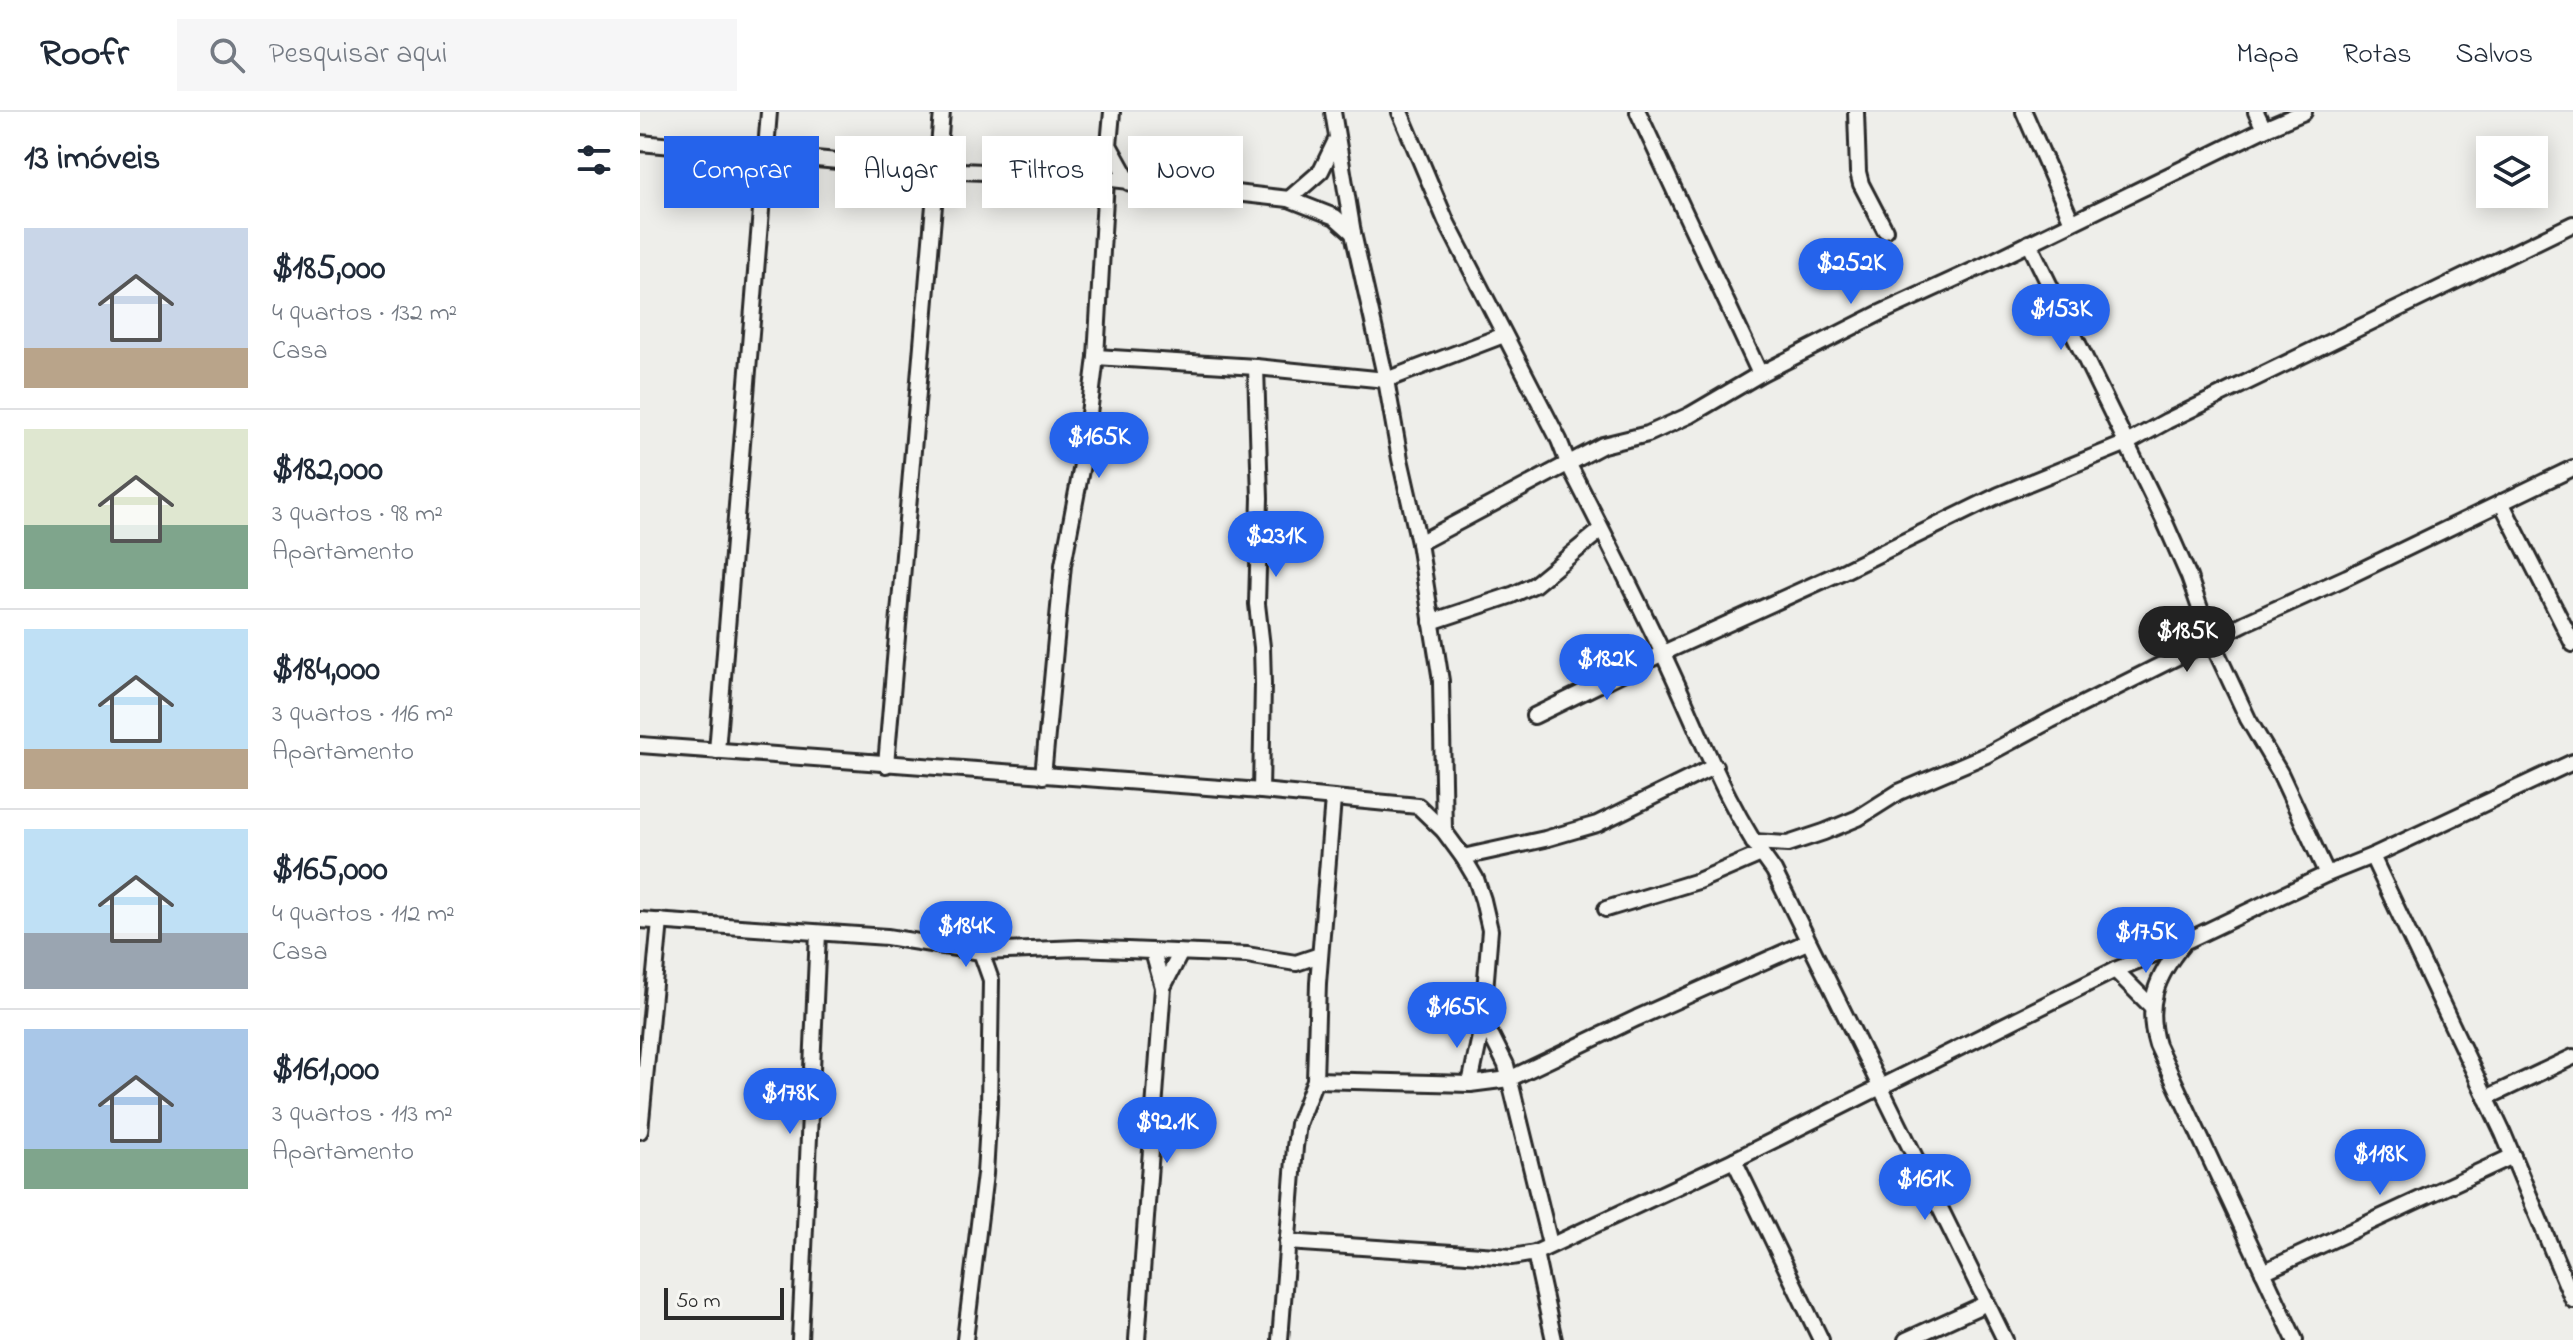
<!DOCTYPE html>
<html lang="pt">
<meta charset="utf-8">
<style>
body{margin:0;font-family:"Indie Flower",sans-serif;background:#f6f6f7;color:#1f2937;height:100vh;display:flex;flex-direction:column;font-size:30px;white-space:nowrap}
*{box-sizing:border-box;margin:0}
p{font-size:26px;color:#747a83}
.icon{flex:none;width:44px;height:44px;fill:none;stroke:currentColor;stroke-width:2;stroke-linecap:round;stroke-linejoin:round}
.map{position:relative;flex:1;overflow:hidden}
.side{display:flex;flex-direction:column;background:#fff;width:640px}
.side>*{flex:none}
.hud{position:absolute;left:24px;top:24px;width:760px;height:72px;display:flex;gap:16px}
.tools{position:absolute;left:1836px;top:24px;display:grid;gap:16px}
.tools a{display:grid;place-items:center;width:72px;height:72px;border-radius:0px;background:#fff;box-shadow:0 4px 20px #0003;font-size:40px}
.scale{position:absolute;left:24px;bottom:20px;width:120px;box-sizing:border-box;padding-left:8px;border:4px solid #2b2b2b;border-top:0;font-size:22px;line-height:28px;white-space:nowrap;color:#2b2b2b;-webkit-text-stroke:6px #f6f6f2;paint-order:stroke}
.price{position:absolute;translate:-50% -68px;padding:0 18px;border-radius:28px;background:#2563eb;color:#fff;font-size:26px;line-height:52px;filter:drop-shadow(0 2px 4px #0008)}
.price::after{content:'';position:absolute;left:50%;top:48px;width:24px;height:18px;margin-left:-12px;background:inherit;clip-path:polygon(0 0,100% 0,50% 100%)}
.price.active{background:#222;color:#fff}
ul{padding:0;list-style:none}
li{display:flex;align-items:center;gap:24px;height:200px;padding:0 24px}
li+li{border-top:2px solid #e0e1e3}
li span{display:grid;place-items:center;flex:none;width:224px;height:160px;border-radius:0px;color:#555}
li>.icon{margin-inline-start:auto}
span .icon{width:96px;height:96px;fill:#fffc;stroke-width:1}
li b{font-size:34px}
h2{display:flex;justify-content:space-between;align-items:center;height:96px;padding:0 24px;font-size:34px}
.tag{padding:0 28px;border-radius:0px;background:#fff;box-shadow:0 4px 20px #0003;font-size:28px;line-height:72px}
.tag.active{background:#2563eb;color:#fff}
header{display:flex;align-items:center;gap:48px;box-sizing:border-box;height:112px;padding:0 40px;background:#fff;border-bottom:2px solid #e0e1e3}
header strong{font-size:38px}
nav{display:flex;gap:44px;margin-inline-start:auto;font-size:28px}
.search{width:560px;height:72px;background:#f6f6f7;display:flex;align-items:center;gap:20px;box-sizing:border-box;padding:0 28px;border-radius:0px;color:#747a83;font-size:30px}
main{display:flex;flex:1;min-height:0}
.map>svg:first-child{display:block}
</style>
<header>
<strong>Roofr</strong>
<div class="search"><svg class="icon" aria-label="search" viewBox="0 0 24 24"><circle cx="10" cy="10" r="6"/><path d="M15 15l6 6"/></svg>Pesquisar aqui</div>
<nav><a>Mapa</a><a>Rotas</a><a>Salvos</a></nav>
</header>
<main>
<section class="side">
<h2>13 imóveis<svg class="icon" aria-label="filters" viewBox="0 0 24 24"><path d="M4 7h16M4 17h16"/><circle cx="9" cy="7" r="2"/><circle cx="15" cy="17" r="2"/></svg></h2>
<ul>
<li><span style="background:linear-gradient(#c9d6e8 75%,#b9a48a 0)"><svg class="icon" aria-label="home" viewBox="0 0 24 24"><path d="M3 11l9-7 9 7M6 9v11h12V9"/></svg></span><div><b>$185,000</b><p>4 quartos · 132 m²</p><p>Casa</p></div></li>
<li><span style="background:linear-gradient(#dfe7d0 60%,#7fa58c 0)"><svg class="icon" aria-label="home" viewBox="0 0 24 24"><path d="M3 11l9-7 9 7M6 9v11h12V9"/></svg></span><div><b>$182,000</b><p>3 quartos · 98 m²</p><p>Apartamento</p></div></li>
<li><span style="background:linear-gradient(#bfe0f5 75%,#b9a48a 0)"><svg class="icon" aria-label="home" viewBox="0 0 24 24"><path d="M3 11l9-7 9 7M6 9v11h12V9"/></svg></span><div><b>$184,000</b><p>3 quartos · 116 m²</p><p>Apartamento</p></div></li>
<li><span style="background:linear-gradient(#bfe0f5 65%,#9aa5b1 0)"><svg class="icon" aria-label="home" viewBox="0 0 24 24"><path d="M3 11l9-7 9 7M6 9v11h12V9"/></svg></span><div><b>$165,000</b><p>4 quartos · 112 m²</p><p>Casa</p></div></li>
<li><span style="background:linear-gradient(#a9c7e8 75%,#7fa58c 0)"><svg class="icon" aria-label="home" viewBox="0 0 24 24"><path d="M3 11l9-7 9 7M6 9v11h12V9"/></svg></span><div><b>$161,000</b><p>3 quartos · 113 m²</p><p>Apartamento</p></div></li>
</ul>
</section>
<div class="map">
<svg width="1933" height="1228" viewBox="0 0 1933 1228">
<rect width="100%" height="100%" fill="#eeeeea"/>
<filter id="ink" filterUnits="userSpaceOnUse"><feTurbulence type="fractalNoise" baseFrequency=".0125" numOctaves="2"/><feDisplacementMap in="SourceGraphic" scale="16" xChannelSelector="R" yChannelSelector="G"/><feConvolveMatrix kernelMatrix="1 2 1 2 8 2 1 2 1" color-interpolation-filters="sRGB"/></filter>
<g filter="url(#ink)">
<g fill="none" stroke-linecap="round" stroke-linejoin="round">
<g stroke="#2b2b2b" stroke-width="20">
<g id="minor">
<path d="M472,0L469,33L490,71"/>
<path d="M693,0L713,121L746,268L760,347L779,431L801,569L804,719"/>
<path d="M760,0L806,109L919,328L928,351C963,420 999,489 1031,559C1062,626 1089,700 1134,759L1365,1228"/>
<path d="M998,0L1120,262"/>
<path d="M1216,0L1218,60L1221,72L1245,118"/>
<path d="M1384,0L1432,110"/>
<path d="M1616,0L1624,17"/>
<path d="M0,31L296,58L445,64L649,87L695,105L713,121"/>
<path d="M445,64L469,33"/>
<path d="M649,87L681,59L697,26"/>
<path d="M1389,131L1523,406L1549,465L1571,528L1608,607L1640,661L1687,762"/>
<path d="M456,245L616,255L746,268L864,223"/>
<path d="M616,255L620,386L617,492L622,535L623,572L621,679"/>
<path d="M1861,390L1933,532"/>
<path d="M779,431L963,333L1008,322L1050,303L1120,262L1240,201L1345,153L1624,17L1664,0"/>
<path d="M791,510L872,483L894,473L961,418"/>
<path d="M894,604L1023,541L1206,458L1359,383L1487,331L1527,309L1933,112"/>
<path d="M0,633L621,679L778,694L804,719L823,745L836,767L843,788L850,818L842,915L852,925L866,953L910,1132"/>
<path d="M77,639L129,0"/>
<path d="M246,653L302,0"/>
<path d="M403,664L423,453L444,342L456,245L466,68"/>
<path d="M1113,730L1148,732L1184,720L1218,706L1259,680L1346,643L1411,608L1605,511L1707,465L1933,356"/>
<path d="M1732,744L1863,1021L1933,1188"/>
<path d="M823,745L905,727L957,712L1075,654"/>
<path d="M966,797L1058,769L1121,742"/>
<path d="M0,808L247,825L341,840L439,836L607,843L656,851L680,843"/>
<path d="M1542,833C1516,865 1505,893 1517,933L1655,1228"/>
<path d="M1475,858L1511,894"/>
<path d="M523,875L540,842"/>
<path d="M675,968L830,972L869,967L997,906L1167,830"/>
<path d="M830,972L842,915"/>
<path d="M1846,986L1933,945"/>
<path d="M0,1019L20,809"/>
<path d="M1094,1048L1181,1228"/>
<path d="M647,1130L872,1145L895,1141L1094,1048L1475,858L1544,830L1687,762L1732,744L1933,650"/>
<path d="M895,1141L914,1228"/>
<path d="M1623,1160L1873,1044"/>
<path d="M160,1228L178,821"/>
<path d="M325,1228L345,1062L349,995L351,868L341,840"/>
<path d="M497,1228L523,875L513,840"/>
<path d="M640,1228L655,1035L658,1012L675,968L678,871L693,687"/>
<path d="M1266,1228L1347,1191"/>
</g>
</g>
<use href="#minor" stroke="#f6f6f2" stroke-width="14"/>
</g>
</g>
</svg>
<div class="tools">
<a><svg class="icon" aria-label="layers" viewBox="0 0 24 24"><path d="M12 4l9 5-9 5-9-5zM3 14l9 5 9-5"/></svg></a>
</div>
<div class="scale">50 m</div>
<b class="price" style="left:1211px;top:194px">$252K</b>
<b class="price" style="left:1421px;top:240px">$153K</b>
<b class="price" style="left:459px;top:368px">$165K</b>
<b class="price" style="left:636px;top:467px">$231K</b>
<b class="price active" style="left:1547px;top:562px">$185K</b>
<b class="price" style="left:967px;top:590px">$182K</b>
<b class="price" style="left:326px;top:857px">$184K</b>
<b class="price" style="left:1506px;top:863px">$175K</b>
<b class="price" style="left:817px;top:938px">$165K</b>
<b class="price" style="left:150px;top:1024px">$178K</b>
<b class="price" style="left:527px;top:1053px">$92.1K</b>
<b class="price" style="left:1740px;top:1085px">$118K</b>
<b class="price" style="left:1285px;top:1110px">$161K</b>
<div class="hud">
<a class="tag active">Comprar</a>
<a class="tag">Alugar</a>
<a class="tag">Filtros</a>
<a class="tag">Novo</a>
</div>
</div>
</main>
